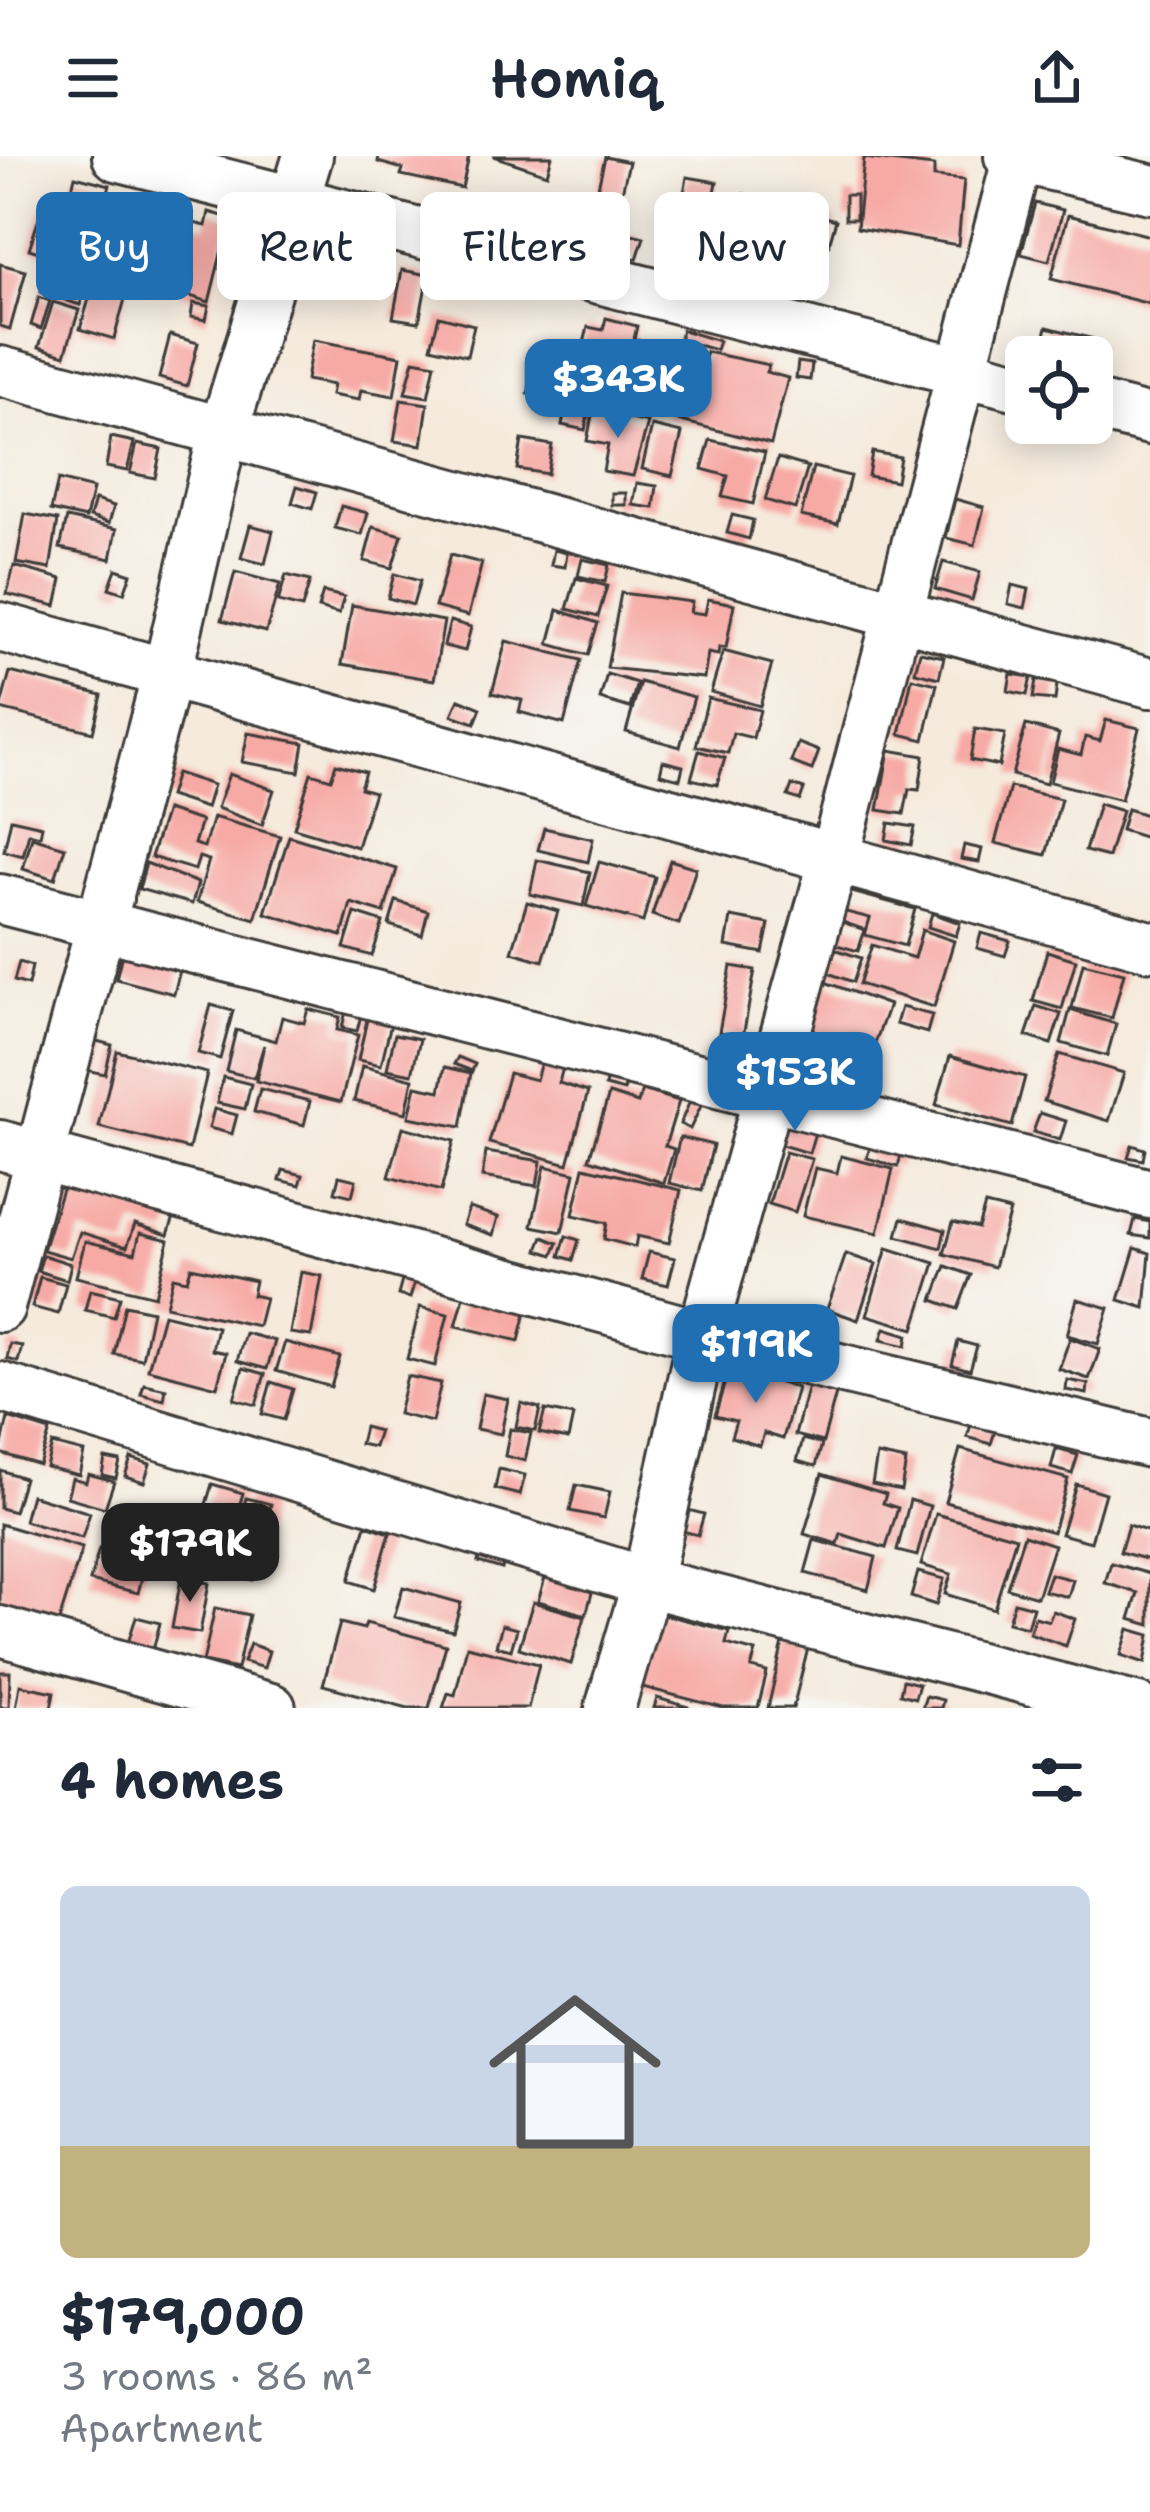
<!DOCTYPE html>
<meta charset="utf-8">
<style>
body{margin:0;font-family:"Shantell Sans",sans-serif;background:#f2f2f3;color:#1f2937;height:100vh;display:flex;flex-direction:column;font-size:45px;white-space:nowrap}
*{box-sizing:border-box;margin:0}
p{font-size:39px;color:#747a83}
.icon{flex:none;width:66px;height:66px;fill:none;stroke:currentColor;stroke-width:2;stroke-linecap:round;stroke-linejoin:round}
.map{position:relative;height:1552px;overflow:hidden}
.sheet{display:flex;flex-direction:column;background:#fff;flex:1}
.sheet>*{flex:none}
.hud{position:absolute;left:36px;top:36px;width:1080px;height:108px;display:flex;gap:24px}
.tools{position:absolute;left:1005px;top:180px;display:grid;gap:24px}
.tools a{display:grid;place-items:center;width:108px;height:108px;border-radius:18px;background:#fff;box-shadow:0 6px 30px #0003;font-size:60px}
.price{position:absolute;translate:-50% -102px;padding:0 27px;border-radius:24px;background:#1f6fb2;color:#fff;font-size:39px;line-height:78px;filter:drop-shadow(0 3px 6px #0008)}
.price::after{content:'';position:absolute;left:50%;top:72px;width:36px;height:27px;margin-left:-18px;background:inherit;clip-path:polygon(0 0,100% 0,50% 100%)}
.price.selected{background:#222;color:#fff}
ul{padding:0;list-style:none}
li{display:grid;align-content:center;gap:24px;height:636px;padding:0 60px}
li+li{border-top:3px solid #e0e1e3}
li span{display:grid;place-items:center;height:372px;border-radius:18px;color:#555}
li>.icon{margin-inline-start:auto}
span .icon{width:216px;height:216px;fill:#fffc;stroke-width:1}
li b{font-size:51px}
h2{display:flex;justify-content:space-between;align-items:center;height:144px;padding:0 60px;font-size:51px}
.tag{padding:0 42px;border-radius:18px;background:#fff;box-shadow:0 6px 30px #0003;font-size:42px;line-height:108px}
.tag.selected{background:#1f6fb2;color:#fff}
header{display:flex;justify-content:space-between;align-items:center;height:156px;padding:0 60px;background:#fff;font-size:54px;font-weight:600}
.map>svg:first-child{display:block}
</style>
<header><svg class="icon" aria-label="menu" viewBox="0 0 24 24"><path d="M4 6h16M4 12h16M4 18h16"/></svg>Homiq<svg class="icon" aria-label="share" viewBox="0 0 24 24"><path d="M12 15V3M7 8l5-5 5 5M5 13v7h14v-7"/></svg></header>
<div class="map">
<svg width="1150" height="1552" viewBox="0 0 1150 1552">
<rect width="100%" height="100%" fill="#f6f6f2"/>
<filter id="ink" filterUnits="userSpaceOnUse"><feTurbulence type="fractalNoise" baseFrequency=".00833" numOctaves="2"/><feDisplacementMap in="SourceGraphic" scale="24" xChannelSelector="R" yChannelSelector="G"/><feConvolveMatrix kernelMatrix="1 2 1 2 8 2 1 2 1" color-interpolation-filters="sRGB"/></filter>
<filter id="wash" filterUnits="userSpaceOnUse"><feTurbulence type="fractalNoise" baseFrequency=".004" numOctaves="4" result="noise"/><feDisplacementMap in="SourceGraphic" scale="48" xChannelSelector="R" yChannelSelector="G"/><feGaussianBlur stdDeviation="2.7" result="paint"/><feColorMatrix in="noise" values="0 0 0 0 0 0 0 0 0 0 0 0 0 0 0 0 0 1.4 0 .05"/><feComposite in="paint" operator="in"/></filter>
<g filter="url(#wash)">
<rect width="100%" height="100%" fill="#f5eadc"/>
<g id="blocks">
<g fill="#f7a9a4">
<path d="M379,0H469L462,32L401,19L403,13L378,6Z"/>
<path d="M493,0H552L547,18Z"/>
<path d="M605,1L629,6L619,49L595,44Z"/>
<path d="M864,2L934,10V21L964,24L958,89L857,72Z"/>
<path d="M75,20L110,29L100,64L67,55Z"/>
<path d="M687,21L717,26L712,52L682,47Z"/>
<path d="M744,38L836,64L815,138L723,112Z"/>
<rect x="845" y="39" width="11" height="24"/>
<path d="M1035,47L1063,54L1049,105L1021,98Z"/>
<path d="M43,50L99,68L85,110L29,93Z"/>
<path d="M121,50L172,64L164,96L112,83Z"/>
<path d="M209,56L230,62L209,146L177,136L179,111L168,109L176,77L186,79L189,66L206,70Z"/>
<path d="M1068,59L1150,80V148L1051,123Z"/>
<path d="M620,75L644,81L637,103L614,97Z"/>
<path d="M105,86L151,99L143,127L97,114Z"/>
<path d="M326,87L352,92L347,121L321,117Z"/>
<path d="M50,105L90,117L80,149L41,136Z"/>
<path d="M154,107L174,115L168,134L147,126Z"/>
<path d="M0,108L26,115L10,173L0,170Z"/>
<path d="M402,114L428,119L419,166L393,162Z"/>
<path d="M95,123L128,132L114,183L80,173Z"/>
<path d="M39,141L50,145L41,173L31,169Z"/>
<path d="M53,146L79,154L65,199L39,191Z"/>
<path d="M193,147L209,150L206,164L191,161Z"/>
<path d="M439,160L474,169L467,200L431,191Z"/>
<path d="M606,162L637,170L634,183L663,190L648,252L633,248L631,255L579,243L581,239L572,237L588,171L603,174Z"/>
<path d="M1047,171L1098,184L1094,201L1040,198Z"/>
<path d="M682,174L719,185L716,194L698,189L695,200L676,196Z"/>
<path d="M170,179L198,187L187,230L159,222Z"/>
<path d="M313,184L401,200L394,240L361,234L359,244L331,239L333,229L306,224Z"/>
<path d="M706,196L769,209L766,216L788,222L771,288L665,261L680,203L702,209Z"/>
<path d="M537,199L568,207L560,245L528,238Z"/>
<path d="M414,204L435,208L428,241L405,237Z"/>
<path d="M798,206L812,208L810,224L796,222Z"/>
<path d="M401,244L428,248L422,289L394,285Z"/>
<path d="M566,249L589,254L585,274L562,269Z"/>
<path d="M593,254L648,267L633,320L603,315L608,289L587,285Z"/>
<path d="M652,270L682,277L672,320L642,313Z"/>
<path d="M111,281L134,286L127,315L106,311Z"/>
<path d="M522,284L552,289L547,318L517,313Z"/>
<path d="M710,284L765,296L753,348L722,341L728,320L702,313Z"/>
<path d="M137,288L161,293L155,322L130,317Z"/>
<path d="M872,296L900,301L896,325L868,320Z"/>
<path d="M778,302L808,311L795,353L765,344Z"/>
<path d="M813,311L850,320L838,368L801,360Z"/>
<path d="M58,324L93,333L86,362L51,354Z"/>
<path d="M637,327L657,330L654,352L633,349Z"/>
<path d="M297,330L317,336L312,353L292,347Z"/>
<rect x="612" y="337" width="14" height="12"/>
<path d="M955,343L984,351L975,389L946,382Z"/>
<path d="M95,344L114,350L109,367L90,361Z"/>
<path d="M341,350L368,357L362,379L335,372Z"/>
<path d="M25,358L58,364L50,413L16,407Z"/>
<path d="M732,359L753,364L749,383L727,377Z"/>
<path d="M67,362L117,373L111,403L60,392Z"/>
<path d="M250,369L273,375L265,408L241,402Z"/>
<path d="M373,371L402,379L392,412L364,405Z"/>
<path d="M554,394L567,397L565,411L551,409Z"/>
<path d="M450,399L482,407L468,460L435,451Z"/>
<path d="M582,403L609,409L605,426L578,420Z"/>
<path d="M943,406L980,416L972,444L935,433Z"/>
<path d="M14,410L62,423L56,450L7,438Z"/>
<path d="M116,413L131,418L124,437L109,432Z"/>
<path d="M235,416L280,428L266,476L222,464Z"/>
<path d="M394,418L420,425L413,449L388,442Z"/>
<path d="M286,419L310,425L302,452L278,446Z"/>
<path d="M576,422L607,430L598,461L567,453Z"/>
<path d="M1012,429L1029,433L1025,452L1008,448Z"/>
<path d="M323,436L344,441L339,458L318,452Z"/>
<path d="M621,437L692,446L690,456L705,458L708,443L734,448L726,492L719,491L718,499L708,497L704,522L607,512Z"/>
<path d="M352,449L444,465L434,524L342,508Z"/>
<path d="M558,454L598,467L588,499L549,488Z"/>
<path d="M450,465L471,471L465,495L444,490Z"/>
<path d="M506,485L581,504L564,568L519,556L522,544L492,537Z"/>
<path d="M723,495L772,508L760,550L711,536Z"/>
<path d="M920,496L944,501L939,522L915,516Z"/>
<path d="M10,516L102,539L93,576L0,553Z"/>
<path d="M607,518L637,527L630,552L600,543Z"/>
<path d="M1011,518L1031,521L1027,539L1008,535Z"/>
<path d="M912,522L937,528L924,584L900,578Z"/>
<path d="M1036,524L1057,528L1055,544L1033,542Z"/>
<path d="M640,526L694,541L680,591L626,576Z"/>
<path d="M708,542L760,554L753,582L733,577L728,597L696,590Z"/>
<path d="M459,543L481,552L475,567L452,559Z"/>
<path d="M1106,564L1139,572L1121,644L1050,626L1058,593L1081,599L1085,581L1100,585Z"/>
<path d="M1026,569L1059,578L1046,628L1012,619Z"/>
<path d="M975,573L1005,578L999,610L970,604Z"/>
<path d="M248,577L304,587L299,616L242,606Z"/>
<path d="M798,587L819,595L812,614L791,606Z"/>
<path d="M889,594L924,600L919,634L909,633L904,658L878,654Z"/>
<path d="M699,595L725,602L717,629L691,623Z"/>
<path d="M663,605L683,610L680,623L660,618Z"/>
<path d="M336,608L365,616L360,632L374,636L357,691L294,672L311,617L331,623Z"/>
<path d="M176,617L213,629L206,652L169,640Z"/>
<path d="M229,618L274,634L262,669L217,652Z"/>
<path d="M792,629L804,633L800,644L788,640Z"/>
<path d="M1010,631L1061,643L1046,699L995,687Z"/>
<path d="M1099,648L1122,655L1108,701L1085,695Z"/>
<path d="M1127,653L1150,660L1147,682L1121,674Z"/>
<path d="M166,654L201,665L194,688L204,691L213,661L280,680L255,763L197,746L209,704L199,701L195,714L151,701Z"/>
<path d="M11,663L42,670L40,680L29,677L23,700L4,695Z"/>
<path d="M889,667L915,671L911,689L886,684Z"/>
<path d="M544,672L593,683L588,706L538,694Z"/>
<path d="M289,680L397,713L384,757L351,747L342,780L265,757Z"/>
<path d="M32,681L65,691L55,723L23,713Z"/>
<path d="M964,689L982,693L979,706L961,703Z"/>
<path d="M537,704L590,716L583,750L530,738Z"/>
<path d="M670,704L696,712L679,768L652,759Z"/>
<path d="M599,706L655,721L643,766L586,750Z"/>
<path d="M146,707L198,727L192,748L139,733Z"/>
<path d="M848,735L915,753L905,790L865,779L870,762L842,755Z"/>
<path d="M396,745L428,755L422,779L389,769Z"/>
<path d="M527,746L558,755L543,805L512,796Z"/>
<path d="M355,757L383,766L372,800L344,792Z"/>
<path d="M932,757L960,767L956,780L928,771Z"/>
<path d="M731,761L769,768L763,797L726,790Z"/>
<path d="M837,764L865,774L858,795L830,787Z"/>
<path d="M922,774L954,785L934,851L859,828L872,789L914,802Z"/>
<path d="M981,777L1010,785L1005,800L977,792Z"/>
<path d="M829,791L861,802L853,826L820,814Z"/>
<path d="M123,794L181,810L174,838L116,823Z"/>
<path d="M1047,795L1076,804L1062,853L1033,845Z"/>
<path d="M19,806L32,810L28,829L14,825Z"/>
<path d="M1083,807L1124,817L1112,862L1072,852Z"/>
<path d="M731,810L755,814L743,881L719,876Z"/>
<path d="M822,825L889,849L873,893L834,878L822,910L794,900Z"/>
<path d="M211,849L233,855L220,903L198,897Z"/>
<path d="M1036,850L1061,858L1051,888L1026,880Z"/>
<path d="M901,851L932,859L927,877L896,868Z"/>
<path d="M308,853L340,861L337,874L358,879L341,946L256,925L264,889L254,922L226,915L236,874L276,885L282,861L304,867Z"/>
<path d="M1070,854L1116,868L1107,900L1061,887Z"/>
<path d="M346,855L361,859L357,875L342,872Z"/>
<path d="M368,859L392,863L381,909L358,904Z"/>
<path d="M395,878L420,883L412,918L387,913Z"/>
<path d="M720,881L744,885L741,902L717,897Z"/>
<path d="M93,884L112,889L105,918L86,914Z"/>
<path d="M837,889L872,900L865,925L829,915Z"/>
<path d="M117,895L207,917L189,993L99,971Z"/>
<path d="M1059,898L1124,917L1109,965L1044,945Z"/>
<path d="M950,900L1025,921L1012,970L936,949Z"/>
<path d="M458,901L475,908L472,915L454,908Z"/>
<path d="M541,906L563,911L559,927L588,936L568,1008L489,987L509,917L536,924Z"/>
<path d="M362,910L413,923L406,957L354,945Z"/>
<path d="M445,911L471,917L461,971L409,961L416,930L440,935Z"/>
<path d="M609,912L629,917L624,935L605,930Z"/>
<path d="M223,921L251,928L245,953L217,947Z"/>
<path d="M260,933L310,945L304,969L254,956Z"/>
<path d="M642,934L679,945L665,990L674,993L664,1027L589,1003L609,938L638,947Z"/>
<path d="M691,943L702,948L690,973L680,968Z"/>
<path d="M214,953L237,959L232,978L209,972Z"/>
<path d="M1040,957L1066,965L1060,984L1033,976Z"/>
<path d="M782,959L817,970L809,997L774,987Z"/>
<path d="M403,971L454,985L441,1035L389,1021Z"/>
<path d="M680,981L713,989L702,1035L669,1027Z"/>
<path d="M872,983L903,991L898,1011L867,1002Z"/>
<path d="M1132,989L1145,993L1143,1004L1128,1001Z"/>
<path d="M486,996L541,1005L537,1030L482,1021Z"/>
<path d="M785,996L812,1003L795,1056L769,1048Z"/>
<path d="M841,1000L893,1013L878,1077L803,1060L815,1012L837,1017Z"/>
<path d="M545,1010L575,1017L562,1076L532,1070Z"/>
<path d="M584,1011L681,1034L669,1087L637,1080L635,1091L604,1083L607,1067L573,1059Z"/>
<path d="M283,1014L303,1019L300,1029L280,1024Z"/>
<path d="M339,1020L356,1024L352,1040L335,1036Z"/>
<path d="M64,1027L174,1061L168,1079L135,1068L127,1091L80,1076L71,1102L43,1094Z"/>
<path d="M985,1049L1010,1055L994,1111L944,1098L953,1066L978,1072Z"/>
<path d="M469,1052L498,1061L493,1079L463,1069Z"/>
<path d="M902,1062L945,1074L941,1092L897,1080Z"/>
<path d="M1135,1063L1150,1066V1082L1131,1079Z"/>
<path d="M140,1077L169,1084L155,1140L76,1121L85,1085L135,1097Z"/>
<path d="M566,1080L579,1084L573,1104L560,1100Z"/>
<path d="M543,1081L558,1087L553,1099L538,1094Z"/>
<path d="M887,1092L935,1107L914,1173L867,1159Z"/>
<path d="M1135,1092L1150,1097L1145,1152L1119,1144Z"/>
<path d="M649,1096L675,1102L668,1129L642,1123Z"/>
<path d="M846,1098L876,1108L858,1164L827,1153Z"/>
<path d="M43,1099L71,1108L67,1124L38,1115Z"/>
<path d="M946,1110L971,1119L958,1153L933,1144Z"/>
<path d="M191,1111L255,1125L252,1139L265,1142L258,1170L166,1150L173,1121L187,1124Z"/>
<path d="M301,1116L322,1120L311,1180L290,1177Z"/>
<path d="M40,1121L66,1128L58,1158L32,1151Z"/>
<path d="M403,1121L415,1125L410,1142L398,1139Z"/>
<path d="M90,1134L120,1141L114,1161L85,1154Z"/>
<path d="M465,1137L527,1152L519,1185L456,1170Z"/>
<path d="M1077,1143L1109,1152L1098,1188L1067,1179Z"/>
<path d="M125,1149L152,1155L142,1203L114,1198Z"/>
<path d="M420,1151L448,1158L435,1210L407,1203Z"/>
<path d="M163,1158L217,1171L212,1194L226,1197L217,1231L148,1213Z"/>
<path d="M885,1172L908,1179L906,1190L881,1184Z"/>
<path d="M245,1177L275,1185L267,1213L237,1205Z"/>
<path d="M1070,1182L1100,1193L1089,1223L1059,1213Z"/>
<path d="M958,1185L977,1190L970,1214L952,1209Z"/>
<path d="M285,1186L340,1201L331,1231L276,1215Z"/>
<path d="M10,1188L22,1190L18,1206L7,1203Z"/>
<path d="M243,1212L265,1218L256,1249L234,1243Z"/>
<path d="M729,1212L797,1232L783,1283L764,1277L760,1290L731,1281L736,1265L715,1260Z"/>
<path d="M407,1220L441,1227L432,1266L398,1258Z"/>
<path d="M1067,1224L1088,1228L1087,1238L1066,1234Z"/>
<path d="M271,1226L293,1233L284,1264L262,1258Z"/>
<path d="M809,1226L837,1234L823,1286L795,1279Z"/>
<path d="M144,1228L166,1233L164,1244L141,1238Z"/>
<path d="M483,1238L508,1243L501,1278L476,1273Z"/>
<path d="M521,1247L540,1252L535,1275L516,1271Z"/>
<path d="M545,1254L573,1260L568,1283L539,1277Z"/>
<path d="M8,1262L50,1275L39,1309L0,1297Z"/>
<path d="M971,1269L995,1275L991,1288L967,1281Z"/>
<path d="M364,1271L379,1275L374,1291L360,1288Z"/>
<path d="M510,1273L531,1277L525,1305L505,1300Z"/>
<path d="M803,1283L822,1288L816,1310L797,1305Z"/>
<path d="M52,1288L84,1296L79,1319L46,1311Z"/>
<path d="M960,1293L1068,1323L1053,1376L945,1346Z"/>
<path d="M1056,1293L1078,1299L1072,1318L1051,1312Z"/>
<path d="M877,1299L906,1305L901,1334L872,1328Z"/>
<path d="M105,1302L120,1305L116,1322L102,1319Z"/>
<path d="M131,1302L150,1308L144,1326L125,1320Z"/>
<path d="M499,1313L525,1319L520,1339L495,1333Z"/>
<path d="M0,1314L24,1322L14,1356L0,1352Z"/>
<path d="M88,1318L114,1325L105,1352L67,1341L72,1322L86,1326Z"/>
<path d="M822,1318L886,1338L883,1347L898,1352L886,1392L841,1378L838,1388L804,1378Z"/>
<path d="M212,1328L243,1337L221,1415L189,1406Z"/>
<path d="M1076,1328L1105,1337L1091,1386L1061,1378Z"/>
<path d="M576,1329L610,1336L604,1362L570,1355Z"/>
<path d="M31,1339L90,1357L82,1382L24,1365Z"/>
<path d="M246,1342L271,1348L262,1384L237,1377Z"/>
<path d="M910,1344L930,1350L917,1400L897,1395Z"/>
<path d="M688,1354L704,1358L698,1379L682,1375Z"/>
<path d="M936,1358L1016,1381L994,1453L945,1438L951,1418L921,1409Z"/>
<path d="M0,1368L82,1392L58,1468L0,1451Z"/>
<path d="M366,1369L390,1377L374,1433L349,1425Z"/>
<path d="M1128,1369L1150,1376L1149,1404L1120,1396Z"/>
<path d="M1024,1379L1054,1389L1037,1441L1007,1432Z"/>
<path d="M814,1384L876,1401L868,1434L805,1417Z"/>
<path d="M482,1388L506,1395L502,1413L478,1406Z"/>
<path d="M232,1389L260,1397L252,1424L224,1416Z"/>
<path d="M99,1393L146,1406L138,1437L90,1425Z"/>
<path d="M1111,1407L1150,1418V1469L1130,1463L1138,1437L1105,1427Z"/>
<path d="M549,1408L596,1422L586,1459L538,1445Z"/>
<path d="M918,1416L944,1423L936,1449L911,1441Z"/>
<path d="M1050,1418L1073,1424L1068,1441L1044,1435Z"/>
<path d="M181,1422L209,1427L200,1477L172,1472Z"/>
<path d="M403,1431L461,1447L453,1475L394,1461Z"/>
<path d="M533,1446L585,1461L571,1508L519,1492Z"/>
<path d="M1014,1446L1033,1451L1027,1471L1008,1466Z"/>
<path d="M215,1452L249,1459L237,1513L203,1506Z"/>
<path d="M650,1455L729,1475L726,1488L756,1496L751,1512L767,1516L758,1552H723L631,1528Z"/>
<path d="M1053,1455L1075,1463L1066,1490L1029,1477L1035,1461L1049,1465Z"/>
<path d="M136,1461L160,1467L153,1494L128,1487Z"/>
<path d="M340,1467L364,1473L366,1467L446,1489L429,1552H408L323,1529Z"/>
<path d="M502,1469L517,1473L511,1494L496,1490Z"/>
<path d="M1129,1473L1150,1479L1145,1507L1121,1499Z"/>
<path d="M786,1474L811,1480L793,1552H768Z"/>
<path d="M250,1488L269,1495L264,1512L243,1506Z"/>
<path d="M467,1490L539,1508L528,1552H443L448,1537L455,1539Z"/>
<path d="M0,1516H10L9,1551H0Z"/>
<path d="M903,1524L919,1528L915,1542L900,1538Z"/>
<path d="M20,1529L54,1536L51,1552H16Z"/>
<path d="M926,1540L943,1544L941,1552H922Z"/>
<path d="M657,1542L688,1551V1552H654Z"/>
</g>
</g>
</g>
<g filter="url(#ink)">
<use href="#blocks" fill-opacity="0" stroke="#3d3b39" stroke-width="3"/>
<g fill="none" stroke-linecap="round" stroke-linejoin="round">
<g stroke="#3d3b39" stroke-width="54">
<g id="minor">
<path d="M117,0L1026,232"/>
<path d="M1009,0L1150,33"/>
<path d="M0,215L1150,527"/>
<path d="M1092,249L1150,264"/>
<path d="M0,471L1150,790"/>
<path d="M0,743L1150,1038"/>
<path d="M0,989L702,1179L1150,1287"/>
<path d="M0,1151L168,514L223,277L308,0"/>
<path d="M0,1231L647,1426L1138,1552"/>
<path d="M0,1475L271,1552"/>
<path d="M610,1552L647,1426L702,1179L833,706L1018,0"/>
</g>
</g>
<use href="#minor" stroke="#fff" stroke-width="48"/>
</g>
</g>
</svg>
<div class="tools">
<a><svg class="icon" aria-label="locate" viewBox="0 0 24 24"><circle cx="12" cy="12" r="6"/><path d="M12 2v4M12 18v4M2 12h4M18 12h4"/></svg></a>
</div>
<b class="price" style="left:618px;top:285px">$343K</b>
<b class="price" style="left:795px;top:978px">$153K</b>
<b class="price" style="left:756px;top:1250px">$119K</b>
<b class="price selected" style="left:190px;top:1449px">$179K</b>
<div class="hud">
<a class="tag selected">Buy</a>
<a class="tag">Rent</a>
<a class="tag">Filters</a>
<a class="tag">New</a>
</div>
</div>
<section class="sheet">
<h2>4 homes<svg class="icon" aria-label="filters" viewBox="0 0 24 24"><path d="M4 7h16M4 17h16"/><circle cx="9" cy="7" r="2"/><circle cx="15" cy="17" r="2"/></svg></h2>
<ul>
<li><span style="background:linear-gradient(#c9d6e8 70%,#c2b280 0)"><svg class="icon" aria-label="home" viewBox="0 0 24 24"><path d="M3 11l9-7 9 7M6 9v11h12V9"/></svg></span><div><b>$179,000</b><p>3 rooms · 86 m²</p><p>Apartment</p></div></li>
</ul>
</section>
